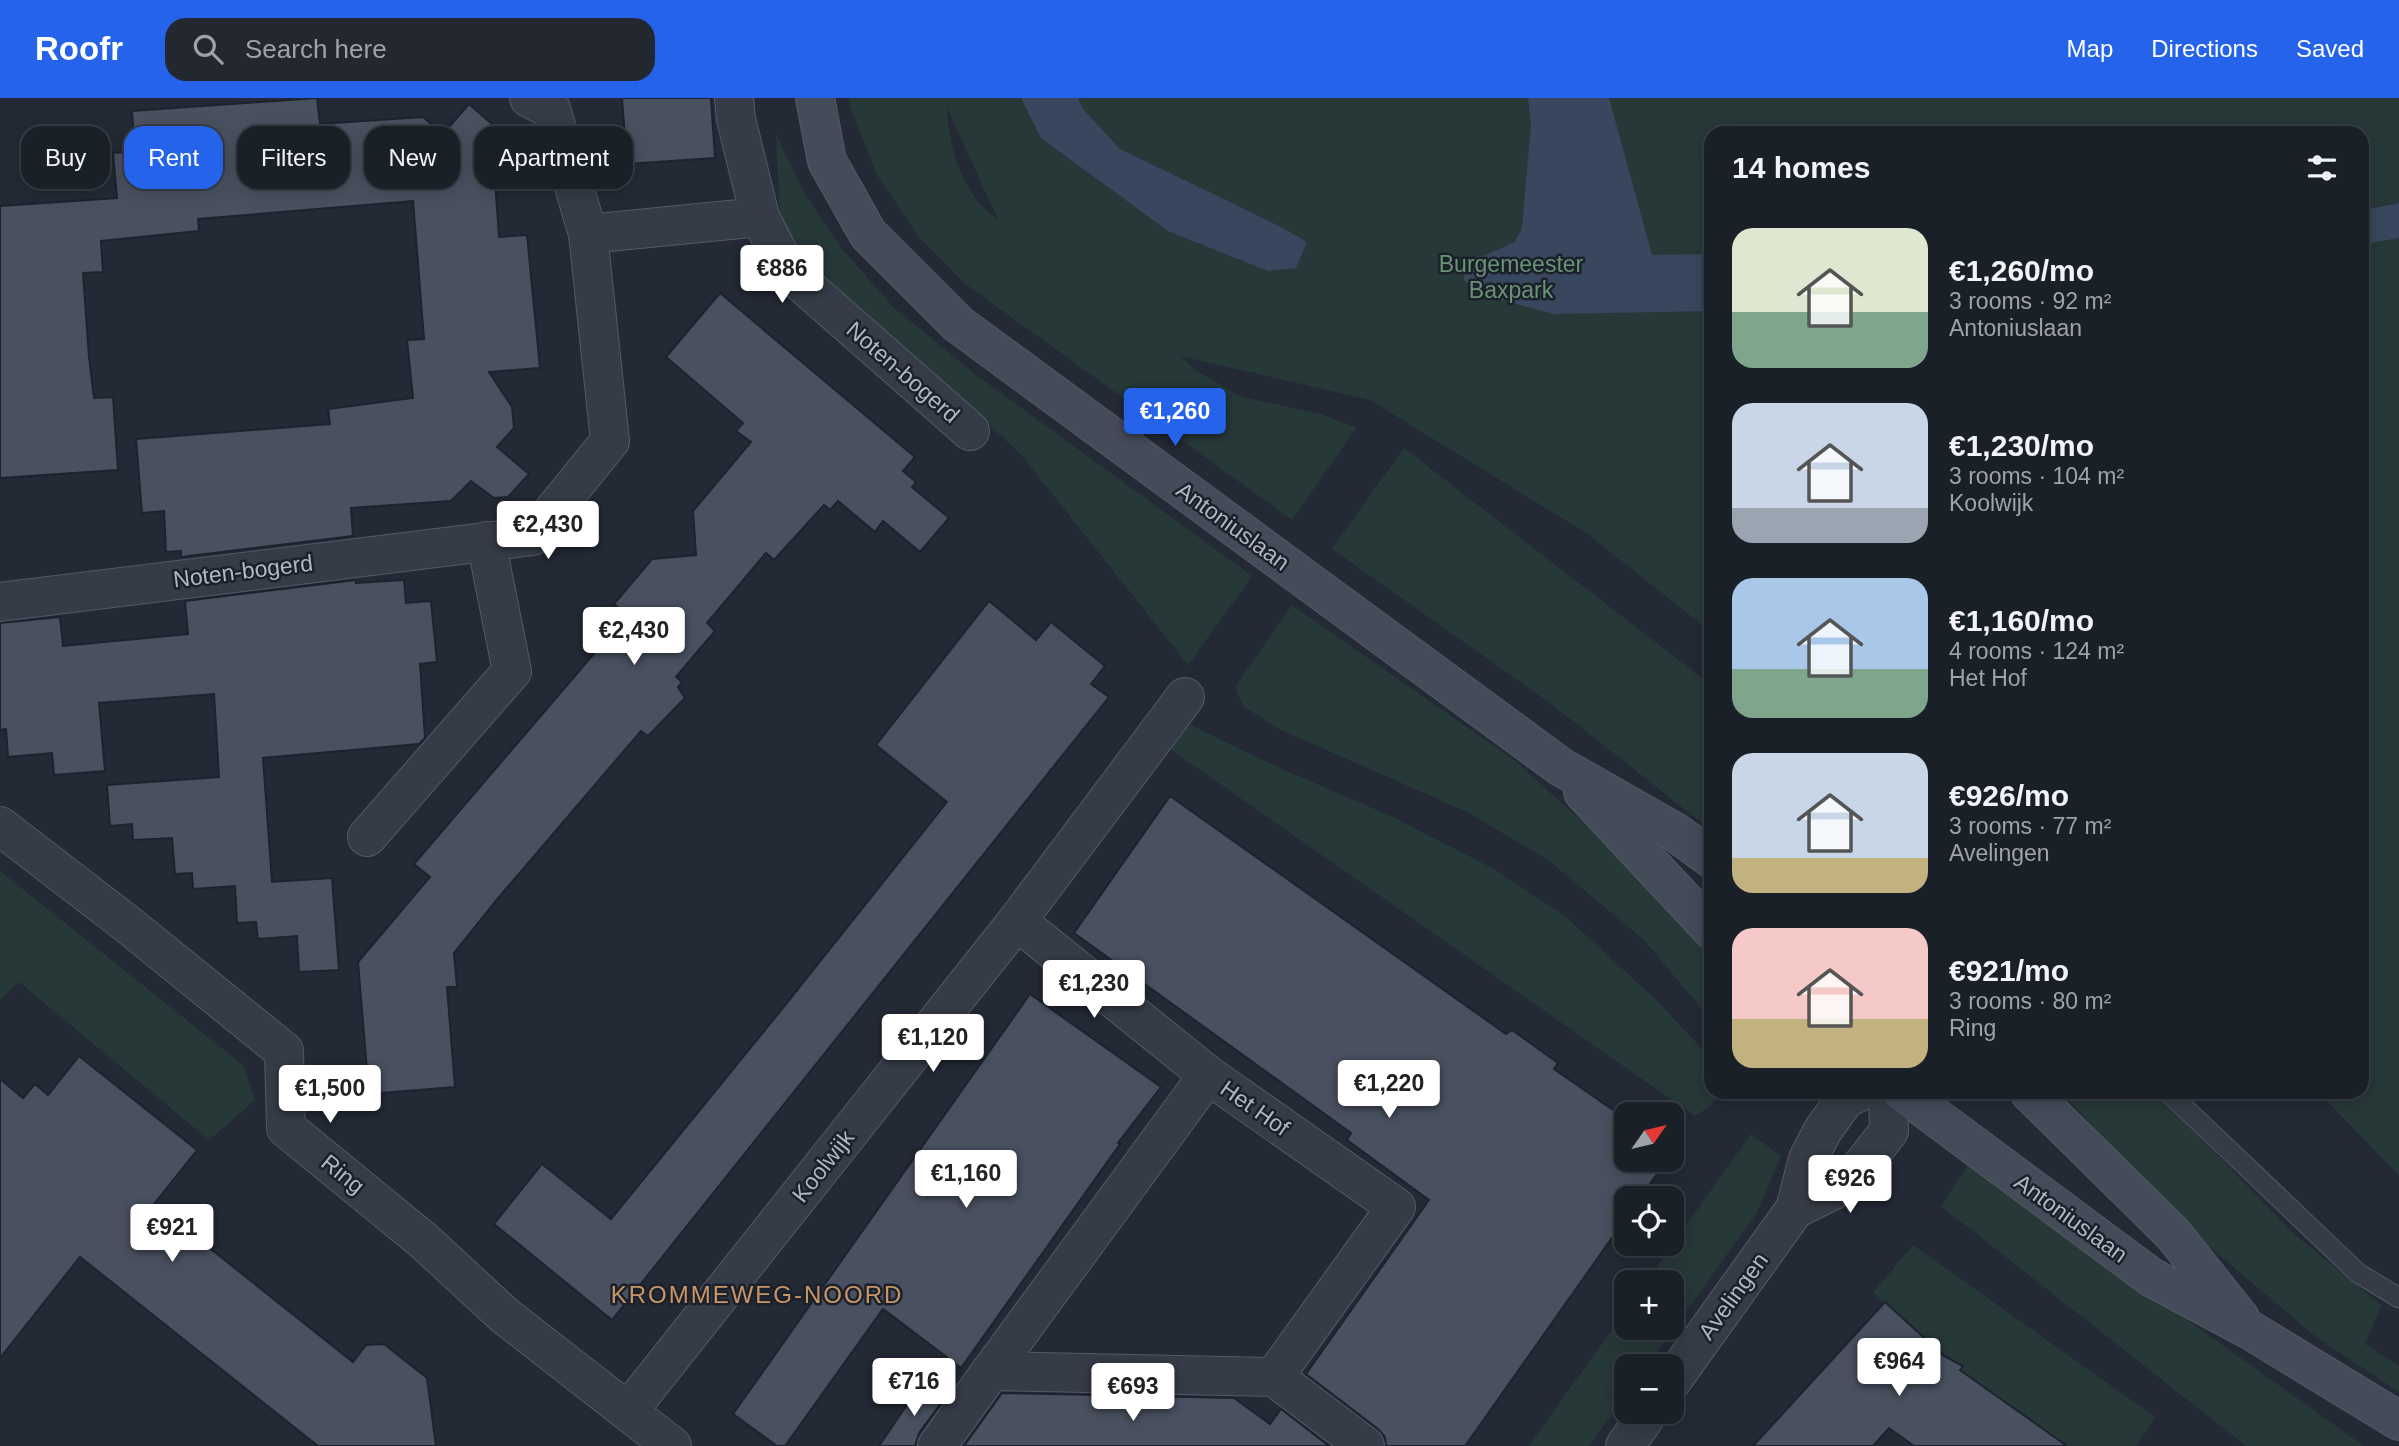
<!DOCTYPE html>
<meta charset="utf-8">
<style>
body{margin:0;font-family:Helvetica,sans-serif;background:#232830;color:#f1f3f6;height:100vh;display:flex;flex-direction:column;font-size:26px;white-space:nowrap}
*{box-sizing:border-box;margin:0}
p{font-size:23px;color:#9fa3a8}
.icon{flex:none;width:38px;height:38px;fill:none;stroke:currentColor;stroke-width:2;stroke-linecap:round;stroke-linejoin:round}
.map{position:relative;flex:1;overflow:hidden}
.side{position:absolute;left:1704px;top:28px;width:665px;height:973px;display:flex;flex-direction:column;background:#1a2028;border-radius:21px;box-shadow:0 4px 18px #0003,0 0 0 2px #383e45}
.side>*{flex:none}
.top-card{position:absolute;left:21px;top:28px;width:665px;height:63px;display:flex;gap:14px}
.needle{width:46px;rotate:56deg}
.buttons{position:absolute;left:1614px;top:1004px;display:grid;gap:14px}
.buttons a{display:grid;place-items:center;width:70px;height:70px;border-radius:14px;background:#1a2028;box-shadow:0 4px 18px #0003,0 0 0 2px #383e45;font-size:35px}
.price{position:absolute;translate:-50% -60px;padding:0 16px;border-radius:7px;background:#fff;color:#222;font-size:23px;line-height:46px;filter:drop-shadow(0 2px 4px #0008)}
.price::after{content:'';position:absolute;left:50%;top:42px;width:21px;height:16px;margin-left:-10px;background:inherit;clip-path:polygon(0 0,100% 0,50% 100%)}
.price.on{background:#2563eb;color:#fff}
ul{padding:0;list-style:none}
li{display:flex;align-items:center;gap:21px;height:175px;padding:0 28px}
li span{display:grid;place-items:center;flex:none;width:196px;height:140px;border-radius:21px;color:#555}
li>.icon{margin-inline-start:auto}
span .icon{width:84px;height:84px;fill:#fffc;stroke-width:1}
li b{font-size:30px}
h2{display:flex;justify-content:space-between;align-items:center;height:84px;padding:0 28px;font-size:30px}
.chip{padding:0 24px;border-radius:21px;background:#1a2028;box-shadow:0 4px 18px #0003,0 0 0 2px #383e45;font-size:24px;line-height:63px}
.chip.on{background:#2563eb;color:#fff}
header{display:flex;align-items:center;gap:42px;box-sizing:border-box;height:98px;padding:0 35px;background:#2563eb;color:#fff}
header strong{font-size:33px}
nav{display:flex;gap:38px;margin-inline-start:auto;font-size:24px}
.search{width:490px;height:63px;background:#232830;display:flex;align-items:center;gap:18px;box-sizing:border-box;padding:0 24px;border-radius:21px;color:#9fa3a8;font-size:26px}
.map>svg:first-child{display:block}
</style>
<header>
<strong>Roofr</strong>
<div class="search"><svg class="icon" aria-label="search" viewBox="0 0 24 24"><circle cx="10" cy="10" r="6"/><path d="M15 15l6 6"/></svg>Search here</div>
<nav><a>Map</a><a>Directions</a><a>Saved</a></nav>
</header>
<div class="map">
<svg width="2399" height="1348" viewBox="0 0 2399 1348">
<rect width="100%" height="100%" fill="#232a36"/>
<g fill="#273839" fill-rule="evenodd">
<path d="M849,0H2399V105L2363,112L2362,35H1712L1711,156H1697L1712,192L1711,534L1586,435L1370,302L1180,258L1197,273L1242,299L1321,316L1356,330L1292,422L964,185L919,139L877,77L850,8ZM947,10L997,119L996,120C962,97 949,49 947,10Z"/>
<path d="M776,36L806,98L843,152L894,210L975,276L1252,478L1188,567L1023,359L963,301L782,160Z"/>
<path d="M2399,111V1077L2318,994H2362V117Z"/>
<path d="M1404,350L1711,587V732L1550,605L1332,451Z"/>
<path d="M1292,507L1514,662L1598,738L1711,857V922L1644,842L1548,762L1467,714L1279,631L1243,608L1235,589Z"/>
<path d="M1183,623L1273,667L1393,719L1492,770L1566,819L1655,901L1711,960L1712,994H1723L1711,1007L1695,1018L1160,644Z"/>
<path d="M0,773L243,967L255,1002L209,1042L19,884L0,902Z"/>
<path d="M2061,994H2156L2293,1135L2381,1207L2365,1246L2399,1268V1294L2316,1239L2198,1139Z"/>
<path d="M1751,1036L1781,1058L1756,1116L1646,1269H1626V1298L1589,1348H1529L1626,1212V1230H1671V1185H1645Z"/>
<path d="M1969,1066L2364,1348H2246L1941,1108Z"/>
<path d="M1913,1147L2155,1319L2136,1348H2067L1956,1269L1873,1195Z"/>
</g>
<g fill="#39475e">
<path d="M1021,0H1078L1083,11L1120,51L1279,128L1307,144L1296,170L1268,173L1168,133L1041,40Z"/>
<path d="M1528,0H1609L1652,157L1711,156V213L1553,216L1480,196L1464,182L1465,161L1486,157L1515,144L1522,130L1531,26Z"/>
<path d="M2399,105V140L2363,146V112Z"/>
</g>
<g fill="#495160" stroke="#1d232e" stroke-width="2">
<path d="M317,0L320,26L423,19L443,36L469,6L500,33L474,63L495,82L499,139L527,137L540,270L489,274L512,309L514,330L497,349L529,376L508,399L494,400L471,383L451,403L351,410L353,438L181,459V453L166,454L164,413L142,415L136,341L330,326L328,311L413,300L407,242L424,241L413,103L198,121L199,133L101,143L103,174L83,175L89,259L94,300L113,299L118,372L0,380V108L117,100L113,55L135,53L132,13Z"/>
<path d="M622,0H711L715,60L627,66Z"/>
<path d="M720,195L915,359L903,373L916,384L912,389L949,420L920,454L883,423L875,434L838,403L830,412L824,407L774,462L766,455L707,525L715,533L676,579L682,584L678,589L685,600L648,638L641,633L499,799L454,855L457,889H447L455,989L369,996L358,864L430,779L414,766L627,517L614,506L652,461L696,457L693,413L751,344L736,333L743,325L666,259Z"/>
<path d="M356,482V485L404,482L406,505L431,503L437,564L420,566L425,640L419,646L263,660L272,784L332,780L339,872L299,874L297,838L258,841L256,824L237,825L235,788L193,791L192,775L175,776L172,740L133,742L132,726L110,728L107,687L219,679L214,596L99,605L105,673L54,677L52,655L8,659L6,631L0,632V525L60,519L63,548L188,536L185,503Z"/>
<path d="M989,503L1036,542L1051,524L1105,568L1091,586L1109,599L612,1222L494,1126L542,1066L611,1121L778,916L947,704L876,647Z"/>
<path d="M1170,698L1506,936L1512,932L1558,965L1554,971L1626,1021V1062H1667L1639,1101H1626V1120L1465,1348H1386L1385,1339L1378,1331L1306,1276L1429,1102L1347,1042L1351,1035L1074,835Z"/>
<path d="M1030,896L1161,989L1118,1045L1120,1046L961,1270L883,1211L785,1348H777L733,1316Z"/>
<path d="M79,958L197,1052L154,1106L353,1264L366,1247L384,1246L427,1280L436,1348H318L80,1159L0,1260V981L23,1000L35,986L48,997Z"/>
<path d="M1885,1204L1944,1258L1963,1268L1960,1272L2067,1348H1914L1889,1330L1873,1348H1753Z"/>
<path d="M917,1292L950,1293L919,1335L915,1348H879Z"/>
<path d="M1002,1295L1234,1300L1270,1326L1281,1311L1329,1348H964Z"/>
</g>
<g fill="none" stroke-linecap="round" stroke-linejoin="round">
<g stroke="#535a65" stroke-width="21">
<path id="service" d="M2168,994L2358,1175L2399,1200"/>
</g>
<g stroke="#535a65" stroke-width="40">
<g id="minor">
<path d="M734,0L736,21L760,119L787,172L970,333"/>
<path d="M588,136L760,119"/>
<path d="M0,504L533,438L610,343L588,136L551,11L529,0"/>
<path d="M0,728L126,825L284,953L286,1030L424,1143L504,1217L672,1348"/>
<path d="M367,739L512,573L486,443"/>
<path d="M1017,823L1208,977"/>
<path d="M1795,1111L1842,1088L1864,1065L1889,1033L1888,994"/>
<path d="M991,1273L1208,977L1396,1109L1274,1279"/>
<path d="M1671,1284L1795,1111L1808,1061L1823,1032L1846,1000L1860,994"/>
<path d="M629,1312L1017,823L1185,599"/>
<path d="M937,1348L991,1273L1274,1279L1365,1348"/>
<path d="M1625,1348L1649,1314"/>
</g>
</g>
<g stroke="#535a65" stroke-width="40">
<g id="secondary">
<path d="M815,0L827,63L868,136L958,226L1561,669L1675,734L1712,761"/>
<path d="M1583,694L1712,832"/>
<path d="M1902,994L2151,1179L2250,1232L2399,1323"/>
<path d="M2029,994L2173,1136L2240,1220"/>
</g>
</g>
<use href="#service" stroke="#363c47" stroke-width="19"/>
<use href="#minor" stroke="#363c47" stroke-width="38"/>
<use href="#secondary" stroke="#444b59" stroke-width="38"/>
</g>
<g text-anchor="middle" stroke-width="5" stroke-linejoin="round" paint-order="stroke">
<g font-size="23" fill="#6a9275" stroke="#1b212b">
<text x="1511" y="174">Burgemeester<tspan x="1511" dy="26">Baxpark</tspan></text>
</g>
<g font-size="23" fill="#b0b7c3" stroke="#1b212b">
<text transform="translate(903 274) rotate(41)" y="8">Noten-bogerd</text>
<text transform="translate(1233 428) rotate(36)" y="8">Antoniuslaan</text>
<text transform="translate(243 473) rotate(-7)" y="8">Noten-bogerd</text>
<text transform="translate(1255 1010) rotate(35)" y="8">Het Hof</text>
<text transform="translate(823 1068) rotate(-52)" y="8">Koolwijk</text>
<text transform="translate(343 1076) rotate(39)" y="8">Ring</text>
<text transform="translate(2071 1120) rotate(36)" y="8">Antoniuslaan</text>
<text transform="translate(1733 1198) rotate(-54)" y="8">Avelingen</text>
</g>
<g font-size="24" letter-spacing="2" fill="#c99566" stroke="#1b212b">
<text x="757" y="1205">KROMMEWEG-NOORD</text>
</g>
</g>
</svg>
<div class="buttons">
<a><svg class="needle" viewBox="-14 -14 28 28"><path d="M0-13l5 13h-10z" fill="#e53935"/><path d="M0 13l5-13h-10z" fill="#9fa3a8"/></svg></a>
<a><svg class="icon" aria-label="locate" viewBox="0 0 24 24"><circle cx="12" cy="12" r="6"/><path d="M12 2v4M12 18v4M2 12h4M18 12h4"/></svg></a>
<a>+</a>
<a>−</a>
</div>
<b class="price" style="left:782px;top:207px">€886</b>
<b class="price on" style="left:1175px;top:350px">€1,260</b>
<b class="price" style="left:548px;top:463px">€2,430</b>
<b class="price" style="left:634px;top:569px">€2,430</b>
<b class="price" style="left:1094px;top:922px">€1,230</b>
<b class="price" style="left:933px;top:976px">€1,120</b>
<b class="price" style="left:1389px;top:1022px">€1,220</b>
<b class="price" style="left:330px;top:1027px">€1,500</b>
<b class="price" style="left:966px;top:1112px">€1,160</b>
<b class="price" style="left:1850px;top:1117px">€926</b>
<b class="price" style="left:172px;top:1166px">€921</b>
<b class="price" style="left:1899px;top:1300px">€964</b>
<b class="price" style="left:914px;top:1320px">€716</b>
<b class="price" style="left:1133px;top:1325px">€693</b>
<div class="top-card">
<a class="chip">Buy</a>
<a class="chip on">Rent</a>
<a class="chip">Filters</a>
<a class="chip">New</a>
<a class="chip">Apartment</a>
</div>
<section class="side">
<h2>14 homes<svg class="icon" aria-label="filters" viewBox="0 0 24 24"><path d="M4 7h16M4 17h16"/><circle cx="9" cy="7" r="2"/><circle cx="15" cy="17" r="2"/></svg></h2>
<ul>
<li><span style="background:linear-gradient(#dfe7d0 60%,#7fa58c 0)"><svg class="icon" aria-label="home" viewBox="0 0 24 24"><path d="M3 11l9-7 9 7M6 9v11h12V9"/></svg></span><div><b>€1,260/mo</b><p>3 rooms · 92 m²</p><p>Antoniuslaan</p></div></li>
<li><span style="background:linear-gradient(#c9d6e8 75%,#9aa5b1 0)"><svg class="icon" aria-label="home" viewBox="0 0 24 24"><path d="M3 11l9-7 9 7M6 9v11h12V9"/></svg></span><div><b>€1,230/mo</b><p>3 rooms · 104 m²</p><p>Koolwijk</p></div></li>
<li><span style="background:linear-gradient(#a9c7e8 65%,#7fa58c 0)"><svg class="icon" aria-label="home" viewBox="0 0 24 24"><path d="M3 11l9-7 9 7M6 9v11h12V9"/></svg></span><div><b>€1,160/mo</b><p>4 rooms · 124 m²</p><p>Het Hof</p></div></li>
<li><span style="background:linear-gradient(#c9d6e8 75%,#c2b280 0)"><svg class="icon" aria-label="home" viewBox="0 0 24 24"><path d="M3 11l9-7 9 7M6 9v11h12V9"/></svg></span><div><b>€926/mo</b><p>3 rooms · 77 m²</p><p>Avelingen</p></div></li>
<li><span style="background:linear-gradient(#f6c9c9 65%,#c2b280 0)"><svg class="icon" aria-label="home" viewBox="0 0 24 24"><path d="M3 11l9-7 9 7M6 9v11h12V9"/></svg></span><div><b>€921/mo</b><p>3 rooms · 80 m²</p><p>Ring</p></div></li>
</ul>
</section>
</div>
